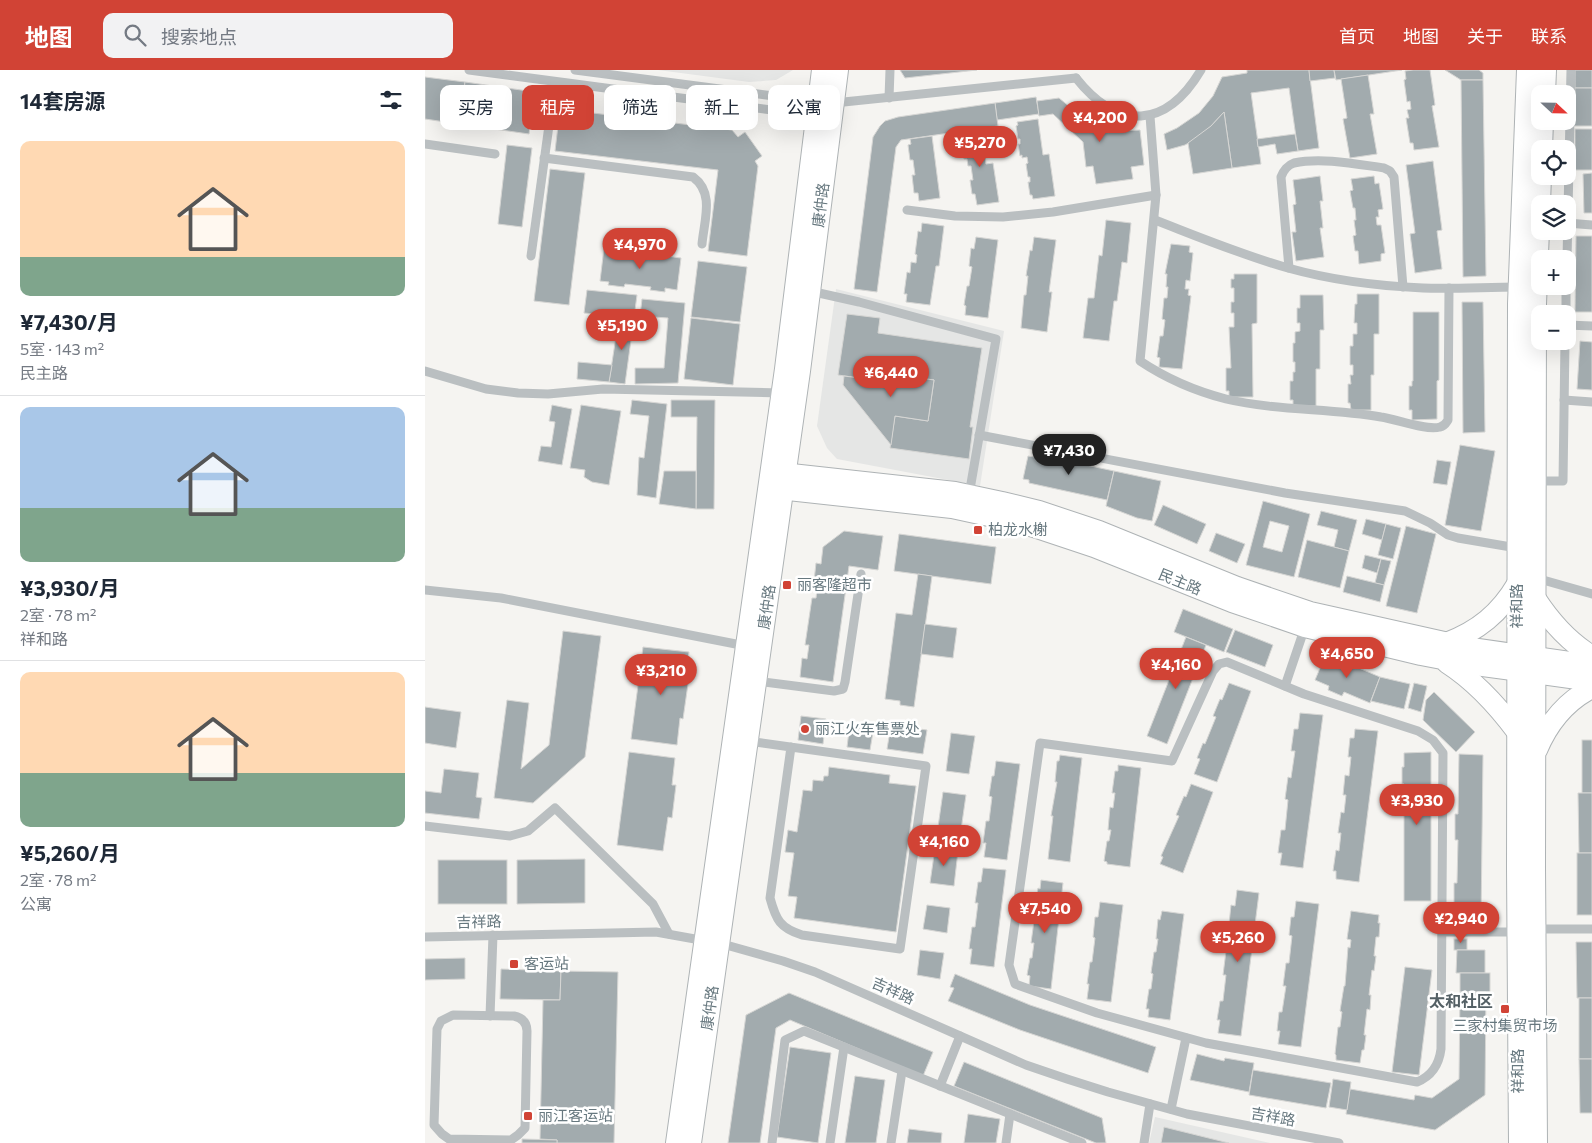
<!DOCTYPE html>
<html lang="zh">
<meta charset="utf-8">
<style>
body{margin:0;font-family:Commissioner,"Noto Sans SC",sans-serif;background:#f2f2f3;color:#1f2937;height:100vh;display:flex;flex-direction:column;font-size:19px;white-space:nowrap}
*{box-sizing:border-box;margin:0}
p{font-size:16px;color:#747a83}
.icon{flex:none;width:28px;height:28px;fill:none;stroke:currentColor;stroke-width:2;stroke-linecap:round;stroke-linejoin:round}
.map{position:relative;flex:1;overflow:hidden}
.details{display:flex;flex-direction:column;background:#fff;width:425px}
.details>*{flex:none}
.hud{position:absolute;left:15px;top:15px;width:475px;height:45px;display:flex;gap:10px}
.needle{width:32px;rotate:112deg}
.controls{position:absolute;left:1106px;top:15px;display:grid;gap:10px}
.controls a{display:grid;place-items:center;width:45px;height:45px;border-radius:10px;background:#fff;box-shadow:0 5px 20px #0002;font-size:25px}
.price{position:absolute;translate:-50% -42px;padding:0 11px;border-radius:18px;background:#d14335;color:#fff;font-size:16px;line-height:32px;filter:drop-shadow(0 1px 2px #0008)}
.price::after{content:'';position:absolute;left:50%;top:30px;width:15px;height:11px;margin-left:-8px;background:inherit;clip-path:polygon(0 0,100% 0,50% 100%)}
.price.on{background:#222;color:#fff}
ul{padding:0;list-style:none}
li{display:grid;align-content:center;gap:10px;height:265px;padding:0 20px}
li+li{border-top:1px solid #e0e1e3}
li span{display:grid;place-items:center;height:155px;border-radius:10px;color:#555}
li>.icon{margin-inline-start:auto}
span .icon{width:90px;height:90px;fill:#fffc;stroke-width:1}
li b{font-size:21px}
h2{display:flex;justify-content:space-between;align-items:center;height:60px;padding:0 20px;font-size:21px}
.pill{padding:0 18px;border-radius:10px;background:#fff;box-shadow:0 5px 20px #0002;font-size:18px;line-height:45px}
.pill.on{background:#d14335;color:#fff}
header{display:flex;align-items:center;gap:30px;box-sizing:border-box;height:70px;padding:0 25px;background:#d14335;color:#fff}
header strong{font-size:24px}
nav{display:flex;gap:28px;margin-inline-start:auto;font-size:18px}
.search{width:350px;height:45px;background:#f2f2f3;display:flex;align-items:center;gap:12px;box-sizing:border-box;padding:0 18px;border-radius:10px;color:#747a83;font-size:19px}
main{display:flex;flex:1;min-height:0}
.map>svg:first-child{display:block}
</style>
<header>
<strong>地图</strong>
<div class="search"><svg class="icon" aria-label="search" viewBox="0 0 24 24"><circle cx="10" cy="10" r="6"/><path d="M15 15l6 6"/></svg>搜索地点</div>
<nav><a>首页</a><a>地图</a><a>关于</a><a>联系</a></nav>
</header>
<main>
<section class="details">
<h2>14套房源<svg class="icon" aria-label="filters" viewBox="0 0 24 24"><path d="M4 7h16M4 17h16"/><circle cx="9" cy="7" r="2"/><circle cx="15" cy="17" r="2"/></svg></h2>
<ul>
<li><span style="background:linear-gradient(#ffd9b3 75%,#7fa58c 0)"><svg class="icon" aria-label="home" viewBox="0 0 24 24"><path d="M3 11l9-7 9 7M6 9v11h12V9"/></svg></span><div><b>¥7,430/月</b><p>5室 · 143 m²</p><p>民主路</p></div></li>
<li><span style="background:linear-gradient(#a9c7e8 65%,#7fa58c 0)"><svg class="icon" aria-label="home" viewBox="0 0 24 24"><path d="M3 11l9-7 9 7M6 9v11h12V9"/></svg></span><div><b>¥3,930/月</b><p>2室 · 78 m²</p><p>祥和路</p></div></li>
<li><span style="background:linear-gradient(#ffd9b3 65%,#7fa58c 0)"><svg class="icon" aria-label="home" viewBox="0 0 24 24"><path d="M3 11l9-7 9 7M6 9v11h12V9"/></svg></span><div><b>¥5,260/月</b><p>2室 · 78 m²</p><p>公寓</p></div></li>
</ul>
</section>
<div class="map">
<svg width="1167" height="1073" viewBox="0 0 1167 1073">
<rect width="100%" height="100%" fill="#f5f4f1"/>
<g fill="#e5e6e5">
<path d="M233,0H368L351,10L324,12Z"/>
<path d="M411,219L579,261L555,416L412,389L402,378L392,356Z"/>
<path d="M730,1047L845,1073H724Z"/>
</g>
<g fill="#a2abae" stroke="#d6d6d4" fill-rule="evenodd">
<path d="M475,0H552L480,8Z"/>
<path d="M822,0H884L894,78L873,81L864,18L826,23L836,94L807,98L799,42L786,56L774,67L760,75L742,80L739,64L752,58L774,43L788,26L797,7L822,3Z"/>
<path d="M884,0H909L910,8L885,11Z"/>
<path d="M909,0H977L911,10Z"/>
<path d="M988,0H1005L1010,35L1007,36L1014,77L989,80L988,73H985L981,48H984L982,40L986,39L985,31L982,32L979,10L981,9L980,1Z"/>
<path d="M1020,0H1054L1058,3V10H1036Z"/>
<rect x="1150" y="0" width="17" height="18"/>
<path d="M943,5L949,44H945L952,84L925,88L918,49L922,48L916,9Z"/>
<path d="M0,7L40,12L34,54L0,49Z"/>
<path d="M1036,10H1058L1061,206L1038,207Z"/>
<path d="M40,12L110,22L104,64L34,54Z"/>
<path d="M1150,18H1167V56H1149Z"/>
<path d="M611,27L614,44L572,50L570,33Z"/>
<path d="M634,28L652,43L681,58L695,61L715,60L719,95L706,97L708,109L671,114L668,96L661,97L658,72L628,44L614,46L612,31Z"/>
<path d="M570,33L573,56L476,70L471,77L452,222L429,219L448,67L455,56L460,51L473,47Z"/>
<path d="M135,39L307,60L313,67L320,62L337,86L330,91L333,96L322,186L283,181L293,100L130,81Z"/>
<path d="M799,42L807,98L768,104L763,73L786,56Z"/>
<path d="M613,49L618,85L624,84L630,126L608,129L607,125H605L603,112H605V107H603L601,94L603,93L602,87L597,88V85L595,86L593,74H595V69H593L591,56L593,55L592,52Z"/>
<path d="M556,59L561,94L568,93L574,132L552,135L550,124H547L545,110H548L546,96H543L542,89H539L536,71L539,70L538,61Z"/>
<rect x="1150" y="59" width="17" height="41"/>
<path d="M870,64L873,81L852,84L850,74L833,77L832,69Z"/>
<path d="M507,66L515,128L494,131L493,123H489L487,105H490L488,90H485L483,75L486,74L485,69Z"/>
<path d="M82,75L107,78L97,157L73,154Z"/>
<path d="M1008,91L1017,160L1012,161L1017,199L990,203L985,164L990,163L981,95Z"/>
<path d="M125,99L160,103L144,235L109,231Z"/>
<path d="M1167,103V143H1159L1158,104Z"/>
<path d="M895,106L898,131H895L898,158H895L899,187L871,191L867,162H871L868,135L871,134L868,110Z"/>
<path d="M949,106L950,114L954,113L958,139L953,140L954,147H951L952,155H956L960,183L956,184V191L934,194L933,181H930L928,166L931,165L929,150H931L930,138H928L925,121L928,120L926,109Z"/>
<path d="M681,150L706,153L702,193L697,192L692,231H689L684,271L658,268L663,228H669L674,185L677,186Z"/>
<path d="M497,153L519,156L514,196H511L505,235L481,232L482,224H479L482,202L485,203L486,192L491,193L492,185L490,184L493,161L496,162Z"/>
<path d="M1151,166H1167V242H1150Z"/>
<path d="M551,167L573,170L563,248L540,245L541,236L539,235L542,216H544L547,197L544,196L546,178L549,179Z"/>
<path d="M609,167L631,170L624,222H627L622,262L596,258L599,225H601L603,206H601L605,180L607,181Z"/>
<path d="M746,174L765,176L764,182L768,183L765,211L761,210L760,219H764L763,225L766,226L757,299L734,297L735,288L732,287L735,266H738L740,250L737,249L739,228H742L743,217H741L742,204H740Z"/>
<path d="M179,178L256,188L252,220L240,218V222L225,220L226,217L200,214L199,217L183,215L184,212L175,211Z"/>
<path d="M273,191L322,197L315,252L266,247Z"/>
<path d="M809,204H832V253L827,254L828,327H804V321H801V298H806L804,257H809V243H806V232H809V218H806V209H809Z"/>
<path d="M162,220L212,225L209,248L159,243Z"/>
<path d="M932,224H954V264H949V305H946V340H926L925,333H923V314H926L925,305H928V295H925V276H928V264H932V253H929L930,234H932Z"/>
<path d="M875,225H898L899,260H895V299H891V336H868V330H865V311H868V302H870V292H868V273H870V262L875,261V253H872V238H875Z"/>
<path d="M217,229L260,233L253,313L210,314V298H239L243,248L215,246Z"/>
<path d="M1037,232H1058L1060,362L1038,363Z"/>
<path d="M988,242H1014V310L1012,311V349L987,350V340H984V316H987V311H988Z"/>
<path d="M422,244L455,248L453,263L557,278L545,357H548L544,389L465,378L470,346L503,351L509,310L435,300L434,308L413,305Z"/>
<path d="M194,247L209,248L200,314L184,312Z"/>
<path d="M266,248L315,254L308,315L259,309Z"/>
<path d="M1155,271L1167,272V320L1152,319Z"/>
<path d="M153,292L187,295L184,312L152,309Z"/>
<path d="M435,300L509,310L503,351L470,346L466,375L418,315L419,306L434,308Z"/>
<path d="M207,330L242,334L231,428L212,425L214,387L219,388L224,346L205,344Z"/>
<path d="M246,330H290L289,439H271L272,347H246Z"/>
<path d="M127,335L147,339L137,395L113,391L116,376L126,377L130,352L124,351Z"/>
<path d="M156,335L196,341L184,415L167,412L159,407L160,400L145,398Z"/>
<path d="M1035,375L1070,381L1056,461L1020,455Z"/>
<path d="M610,384L689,401L682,430L604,413V410L598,409L603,386L610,387Z"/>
<path d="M1012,390L1026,392L1022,415L1008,413Z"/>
<path d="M239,401H271V439L234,434Z"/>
<path d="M689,401L736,411L727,451L712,448L681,436Z"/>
<path d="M838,431L885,444L869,507L821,495ZM845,451L864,456L857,482L838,477Z"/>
<path d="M738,435L781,454L772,474L729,455Z"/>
<path d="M896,441L932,450L924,481L909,477L913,460L892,455Z"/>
<path d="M941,449L961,454L957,470L937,464Z"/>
<path d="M961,454L976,458L968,489L953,485Z"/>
<path d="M981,456L1011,464L992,543L961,536Z"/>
<path d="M419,461L458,466L453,500L424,496L408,612L375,607L377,588L382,589L384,575H380L387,528H391L393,511H389L391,493L396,494L398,477Z"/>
<path d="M791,463L820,474L812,493L784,481Z"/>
<path d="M474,464L571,477L566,514L469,501Z"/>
<path d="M882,470L924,481L915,518L873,507Z"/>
<path d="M940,485L956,489L952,503L937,498Z"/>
<path d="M956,489L966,491L959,515L950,513Z"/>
<path d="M493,504L507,506L489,637L475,635V631L460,629L471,543L487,545Z"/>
<path d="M922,506L959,515L955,532L918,522Z"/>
<path d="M758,539L808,559L799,582L749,562Z"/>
<path d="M500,554L532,558L528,588L496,584Z"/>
<path d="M810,560L848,575L840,597L801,582Z"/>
<path d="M138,561L176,566L160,687L108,733L69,728L82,630L104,633L96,699L124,675Z"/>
<path d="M761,567L781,575L742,674L722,666Z"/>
<path d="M218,577L264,582L260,613L263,614L258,649L255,648L252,675L206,669Z"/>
<path d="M901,584L955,607L945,633L919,622L917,626L903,620L904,616L890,610Z"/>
<path d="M955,607L985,614L979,639L946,631Z"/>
<path d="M804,613L826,621L792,712L769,704L775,689L772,688L778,673L780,674L791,647L788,646L795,629L797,630Z"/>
<path d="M989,613L1002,616L996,642L983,638Z"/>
<path d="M1009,622L1050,662L1031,682L998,650L1001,630Z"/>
<path d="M0,637L36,642L31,678L0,673Z"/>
<path d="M875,643L898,645L878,798L855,795L857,783H853L856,760H860L863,730L860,729L863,707L866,708L870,681H866L869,659H873Z"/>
<path d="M376,646L401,649L398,674L373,670Z"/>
<path d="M425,653L449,656L445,680L422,677Z"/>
<path d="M466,655L502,660L498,684L462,679Z"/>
<path d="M930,659L953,661L934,812L911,809V801H908L911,780L914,781L916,763H913L916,742L919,743L921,725H918L920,705L924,706L926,687H923L925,668H929Z"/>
<path d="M526,663L550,666L544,704L521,701Z"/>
<rect x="1157" y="670" width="10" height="53"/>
<path d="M204,682L250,688L247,715H251L247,748L243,747L238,781L192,775Z"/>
<path d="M1006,682V831H979V714H977V697H979V683Z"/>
<path d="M1034,684L1058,685L1056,851H1032V842H1029V813H1032L1033,770H1030V744H1033Z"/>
<path d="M635,685L657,688L645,792L623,789L628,746H626L632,712H630L632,691H634Z"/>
<path d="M571,691L595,694L582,790L559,787L561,773H558L561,751H564L567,727L564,726L567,706H569Z"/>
<path d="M693,695L716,698L705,797L682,794V792L679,791L682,771H684L686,760H683L685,737L688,738L690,723H687L690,701H693Z"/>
<path d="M404,697L465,705L464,713L491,716L471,862L369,848L372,827L363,826L369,783L360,782L363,760L372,762L378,720L387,721L388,710L398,711L399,706H403Z"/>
<path d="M19,699L54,703L51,727L57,728L54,749L0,743V721L16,723Z"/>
<path d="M766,714L788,722L758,803L735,794L738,787L736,786L754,746L751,745L759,726L761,727Z"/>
<path d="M518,722L541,725L536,760L513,757Z"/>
<path d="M1153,723H1167V783H1154Z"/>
<path d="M510,778L533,781L529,816L505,813Z"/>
<rect x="1152" y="783" width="15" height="62"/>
<path d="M160,789V833L92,834V790Z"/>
<rect x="13" y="790" width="69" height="44"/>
<path d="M558,798L581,800L569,897L545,894L547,879H544L547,857H550L553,833H550L553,812H556Z"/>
<path d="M616,810L638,813L626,919L604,916L605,906L602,905L605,888H607L609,873H606L609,851H611L613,838H610L613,818L615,819Z"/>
<path d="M812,820L834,823L816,966L793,963L795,950H792L795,931H798L801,905H798L801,881L804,882L807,854H804L806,835L810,836Z"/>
<path d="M871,831L894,834L876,977L853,974L855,961H852L854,942H857L861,916H858L861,893H864L867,866L864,865L866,847H869Z"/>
<path d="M675,832L698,835L686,932L662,929L664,914H662L665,892H667L670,868L668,867L670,847H673Z"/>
<path d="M502,835L525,838L522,863L498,859Z"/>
<path d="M737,841L759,844L745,950L723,947L724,939H721L724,919H726L728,904L726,903L729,882H731L733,869H731L733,849L735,850Z"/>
<path d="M926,841L954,845L953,853H955L954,867H951L949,886H951L949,901L947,900L944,925H946L945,940L942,939L939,965H941L939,980H937L935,993L911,990V985L910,984L913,957H915L917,942L915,941L919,916H920L923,877L925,878L926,870L922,869Z"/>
<rect x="1029" y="869" width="13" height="11"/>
<path d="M1151,872H1167V928H1152Z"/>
<path d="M495,880L519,883L515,909L492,905Z"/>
<path d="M1032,880H1060V903H1031Z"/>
<path d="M40,888V909L0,910V889Z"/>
<path d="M980,897L1007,900L994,1005L967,1002Z"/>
<path d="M76,899L136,901L135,930L75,929Z"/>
<path d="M136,901L193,902L189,1073H132V1070L115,1069L118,930H135Z"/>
<rect x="1035" y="903" width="30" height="19"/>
<path d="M530,904L605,935L731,977L723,1003L595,960L523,931L529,918L525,917Z"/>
<path d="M1035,922H1061L1060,1025L1010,1060L921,1044L925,1019L989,1030L990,1025L1007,1028L1034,1009Z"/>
<path d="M364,923L508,982L498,1006L365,950L351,958L335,1073H303L321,945Z"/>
<rect x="1154" y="928" width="13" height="61"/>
<path d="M365,977L406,983L393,1073L352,1067Z"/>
<path d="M772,984L799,991L800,988L829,993L824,1022L765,1010Z"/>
<path d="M1154,989H1167V1043H1155Z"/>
<path d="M539,992L677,1048L681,1073H671L529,1016Z"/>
<path d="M828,1000L906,1013L901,1038L824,1025Z"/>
<path d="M430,1006L460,1010L451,1073H420Z"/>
<path d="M908,1009L926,1012L922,1040L904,1037Z"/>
<path d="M543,1044L575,1049L571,1073H539Z"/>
<path d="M739,1057L804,1073H736Z"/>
<path d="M484,1059L517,1063L516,1073H482Z"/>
<path d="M97,1069L132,1070V1073H97Z"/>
</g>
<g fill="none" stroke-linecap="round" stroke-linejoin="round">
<g stroke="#aeb3b5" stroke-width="22">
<g id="major">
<path d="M1120,24L1121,0"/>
<path d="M1117,79L1118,51"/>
<path d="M1115,134L1116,106"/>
<path d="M348,402L530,422L577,432L614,441L674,461L812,517L885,542L1046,578L1167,595"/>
<path d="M345,418L527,438L573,448L609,457L669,477L807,532L880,557L996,585L1043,594L1167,611"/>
<path d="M1111,529C1126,552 1144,572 1167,586"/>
<path d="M1021,573C1053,561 1075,543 1092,514"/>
<path d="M1022,593C1050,611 1072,635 1092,662"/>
<path d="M1112,680C1123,654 1141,631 1167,618"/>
<path d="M251,1073L360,299L397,0"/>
<path d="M266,1073L375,301L413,0"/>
<path d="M1094,1073L1092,798L1093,234L1102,0"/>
<path d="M1112,1073L1110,798L1111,234L1115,136"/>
</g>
</g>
<g stroke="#babfc1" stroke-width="9">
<path d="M44,0L392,46"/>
<path d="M150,0L395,32"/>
<path d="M651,8C693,61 741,59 776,0"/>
<path d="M464,28L465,0"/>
<path d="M409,33L651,8"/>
<path d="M725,46L731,125L715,291C742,309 770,321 801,329C852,341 905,338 956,347C971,349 1001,361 1015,357C1020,356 1021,353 1023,350L1024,218"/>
<path d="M0,74L70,84"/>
<path d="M119,88L268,107C290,123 279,151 277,174"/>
<path d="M482,140L530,146L578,147L628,142L731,125"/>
<path d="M730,150C774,167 817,185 863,198C906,210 953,216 998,218C1030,219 1062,217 1093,217"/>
<path d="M1142,153L1167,155"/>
<path d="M106,186L130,12"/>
<path d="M1142,189L1146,0"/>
<path d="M864,198L856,107C858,101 863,95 869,93C896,87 931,94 959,98L965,101L969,107L978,217"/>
<path d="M385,221L434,232L571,269L544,425"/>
<path d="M1141,244V216"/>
<path d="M1142,255L1167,256"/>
<path d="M0,301L61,319L93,323L123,324L178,319L356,323"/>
<path d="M1139,330L1167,332"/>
<path d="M554,365L860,423L980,441L1005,453L1023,465L1033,468L1092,478"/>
<path d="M1111,411H1138L1140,271"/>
<path d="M1111,508L1167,524"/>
<path d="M0,520L76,528L321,576"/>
<path d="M802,592L879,624L993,661L1008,670L1018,683L1016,979C1014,995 1007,1006 992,1012L781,973L672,943L590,914L584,895L615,673L747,691L788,601L794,594Z"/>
<path d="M331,611L409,621L418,619L420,612L436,504"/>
<path d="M860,616L880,557"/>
<path d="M323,671L501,696L475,879L377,865C355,858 351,850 345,828L366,677"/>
<path d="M0,756L85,766L103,761L130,738L228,834L244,864"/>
<path d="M1111,859H1167"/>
<path d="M1017,862H1092"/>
<path d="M0,867L231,862L281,871"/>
<path d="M294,873L358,891L390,902L601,995L642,1009L683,1022L762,1044L914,1073"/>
<path d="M28,945L89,946C98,948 102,953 102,961L100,1058L93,1065L86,1070L24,1069L17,1064L9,1055L12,959L16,951Z"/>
<path d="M65,946L68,865"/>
<path d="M515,1016L535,966"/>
<path d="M746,1039L761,968"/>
<path d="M347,1073L360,970L379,961L657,1073"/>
<path d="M405,1073L419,977"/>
<path d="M466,1073L477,1001"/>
<path d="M581,1073L585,1044"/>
<path d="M719,1073L725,1034"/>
</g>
<use href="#major" stroke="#fff" stroke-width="20"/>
</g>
<g fill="#d14335" stroke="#fff" stroke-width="2">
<rect x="548" y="455" width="10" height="10" rx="2.5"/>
<rect x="357" y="510" width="10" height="10" rx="2.5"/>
<circle cx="380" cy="659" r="5"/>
<rect x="84" y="889" width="10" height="10" rx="2.5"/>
<rect x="1075" y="934" width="10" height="10" rx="2.5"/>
<rect x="98" y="1041" width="10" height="10" rx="2.5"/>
</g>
<g text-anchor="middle" stroke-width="5" stroke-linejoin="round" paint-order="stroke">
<g font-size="15" fill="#67787f" stroke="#fff">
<text transform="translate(396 135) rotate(-83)" y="5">康仲路</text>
<text transform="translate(755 512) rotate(22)" y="5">民主路</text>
<text transform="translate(1092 536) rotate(-90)" y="5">祥和路</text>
<text transform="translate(342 537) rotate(-82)" y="5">康仲路</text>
<text transform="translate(54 852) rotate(-1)" y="5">吉祥路</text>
<text transform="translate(468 921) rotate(24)" y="5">吉祥路</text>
<text transform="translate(285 938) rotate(-82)" y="5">康仲路</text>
<text transform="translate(1093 1001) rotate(-90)" y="5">祥和路</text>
<text transform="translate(848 1047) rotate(10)" y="5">吉祥路</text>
</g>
<g font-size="15" fill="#67787f" stroke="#fff" text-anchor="start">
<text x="563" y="465">柏龙水榭</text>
<text x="372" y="520">丽客隆超市</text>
<text x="390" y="664">丽江火车售票处</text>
<text x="99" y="899">客运站</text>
<text x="1080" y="961" text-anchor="middle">三家村集贸市场</text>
<text x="113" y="1051">丽江客运站</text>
</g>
<g font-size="16" font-weight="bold" fill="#546065" stroke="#fff">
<text x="1036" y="937">太和社区</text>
</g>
</g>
</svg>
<div class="controls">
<a><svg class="needle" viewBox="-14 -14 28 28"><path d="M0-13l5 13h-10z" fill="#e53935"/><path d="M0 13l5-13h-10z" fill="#747a83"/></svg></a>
<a><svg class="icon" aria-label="locate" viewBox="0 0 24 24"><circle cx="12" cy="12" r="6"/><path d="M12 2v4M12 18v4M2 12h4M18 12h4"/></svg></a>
<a><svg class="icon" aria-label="layers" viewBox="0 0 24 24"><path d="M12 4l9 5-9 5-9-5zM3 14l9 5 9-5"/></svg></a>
<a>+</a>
<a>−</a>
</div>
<b class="price" style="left:675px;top:73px">¥4,200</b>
<b class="price" style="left:555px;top:98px">¥5,270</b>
<b class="price" style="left:215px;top:200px">¥4,970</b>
<b class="price" style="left:197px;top:281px">¥5,190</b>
<b class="price" style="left:466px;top:328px">¥6,440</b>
<b class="price on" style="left:644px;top:406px">¥7,430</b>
<b class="price" style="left:922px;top:609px">¥4,650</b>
<b class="price" style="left:751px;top:620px">¥4,160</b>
<b class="price" style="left:236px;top:626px">¥3,210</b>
<b class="price" style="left:992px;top:756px">¥3,930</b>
<b class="price" style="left:519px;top:797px">¥4,160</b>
<b class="price" style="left:620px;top:864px">¥7,540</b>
<b class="price" style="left:1036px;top:874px">¥2,940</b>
<b class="price" style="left:813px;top:893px">¥5,260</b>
<div class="hud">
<a class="pill">买房</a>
<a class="pill on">租房</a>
<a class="pill">筛选</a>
<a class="pill">新上</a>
<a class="pill">公寓</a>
</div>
</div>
</main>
